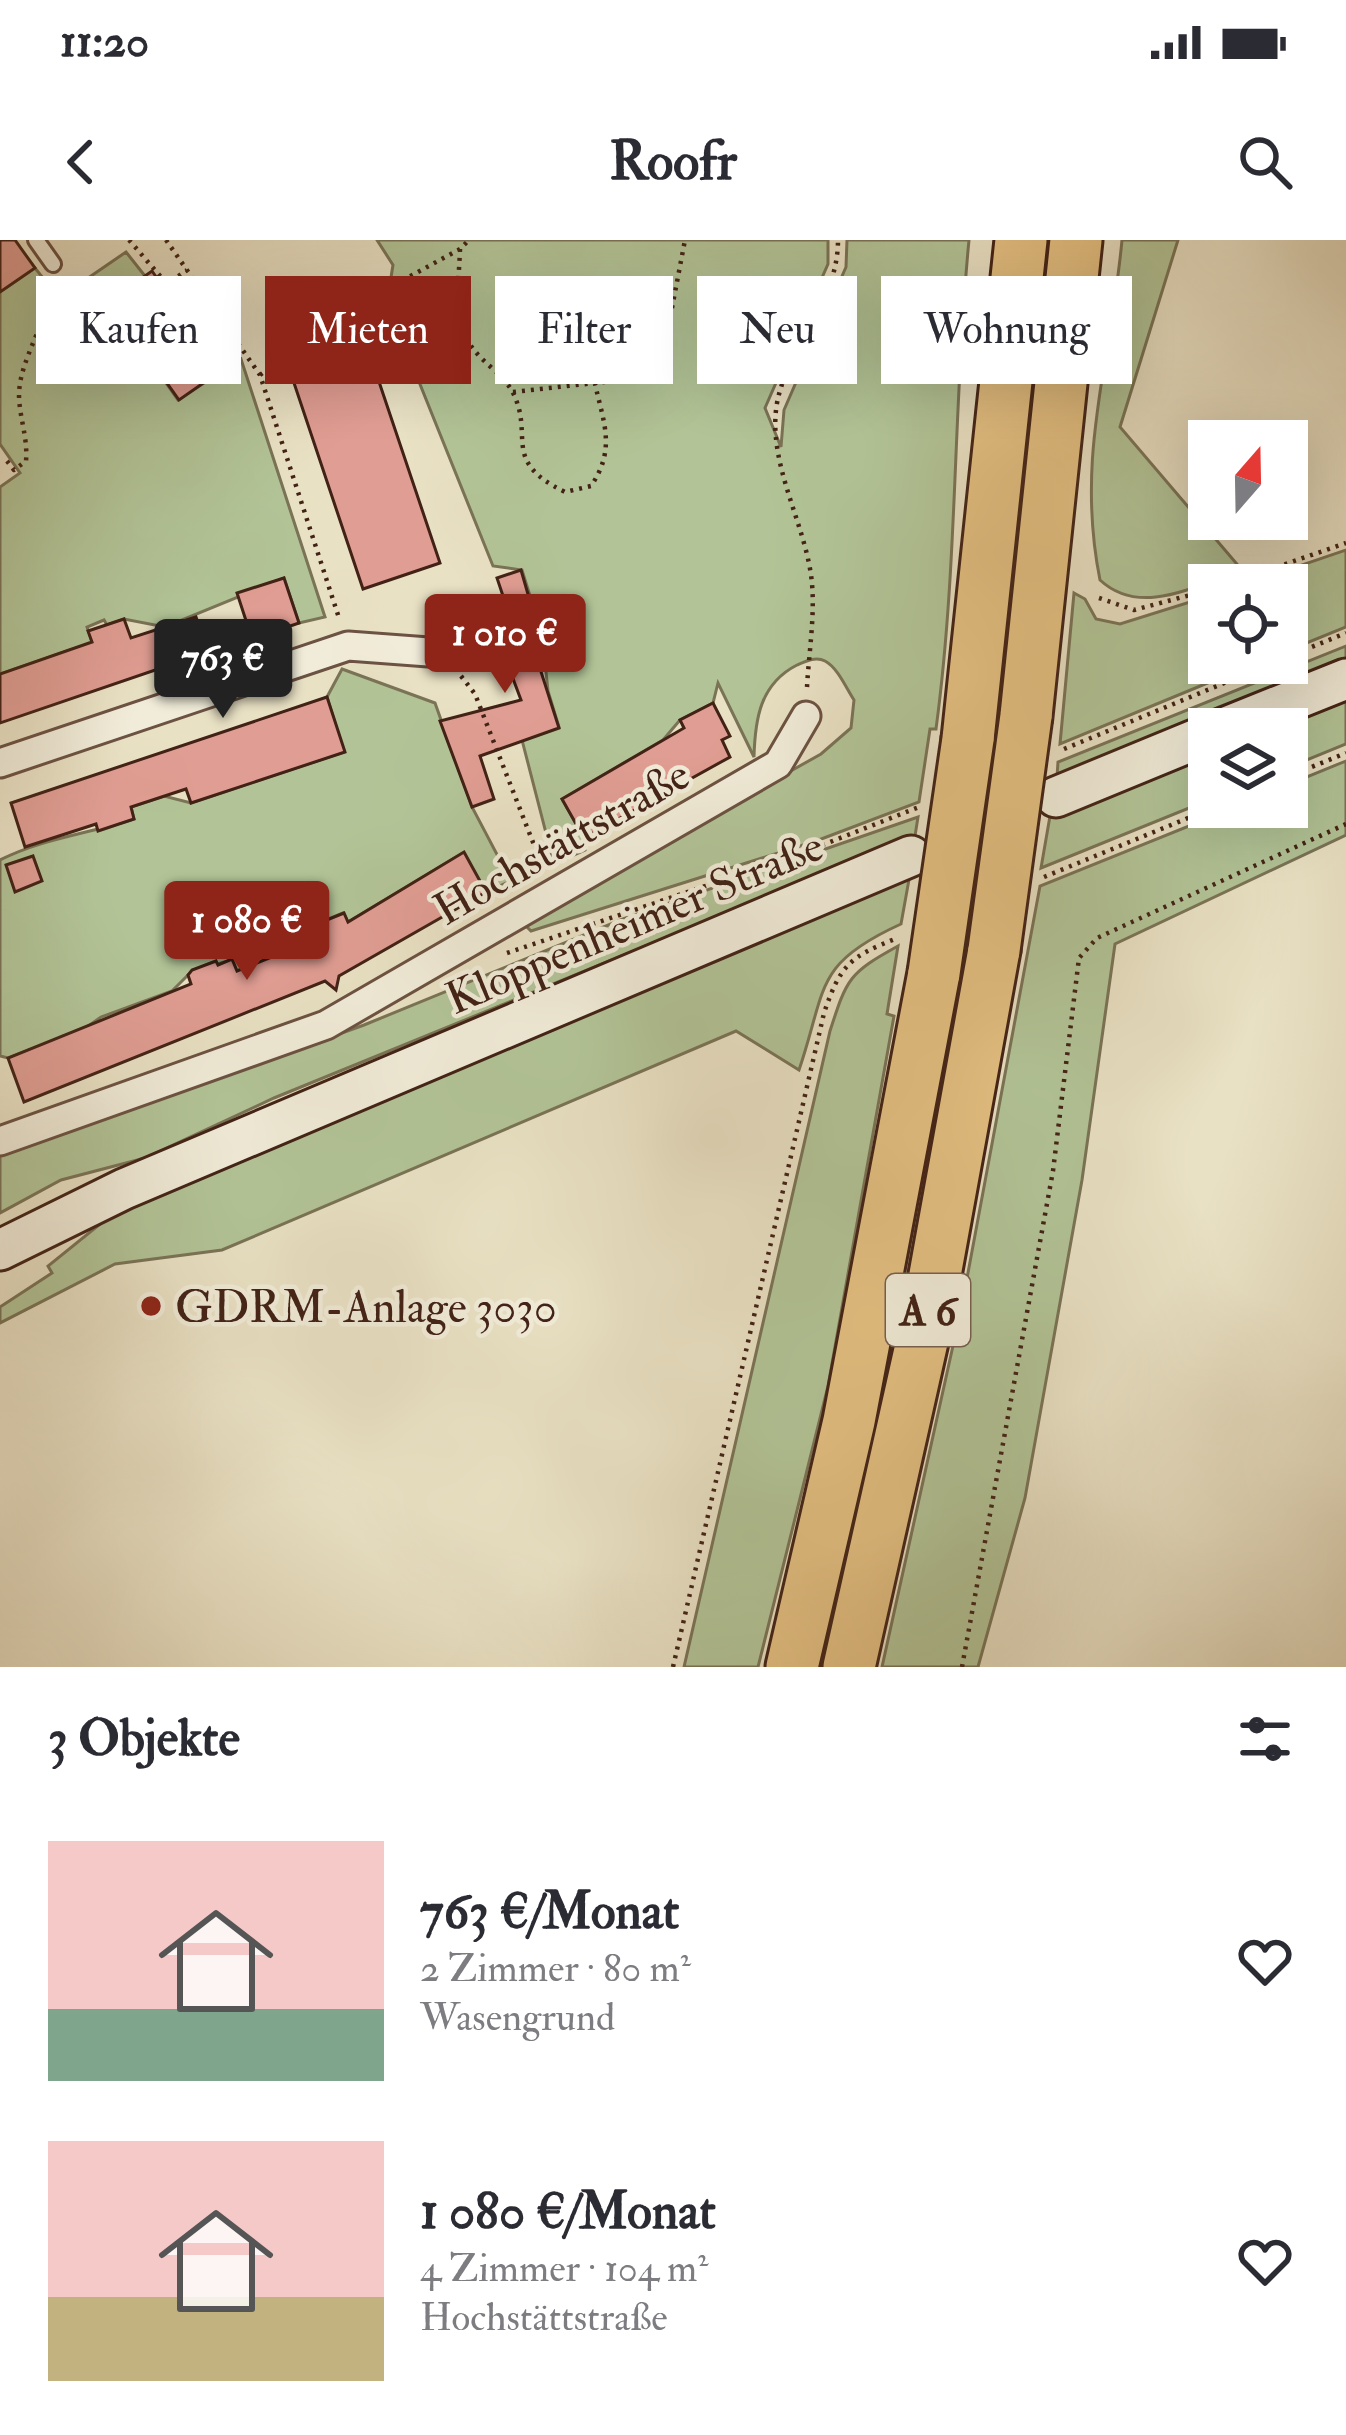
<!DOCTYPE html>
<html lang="de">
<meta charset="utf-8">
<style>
body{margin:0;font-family:"IM FELL Double Pica",serif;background:#f7f7f7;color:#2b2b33;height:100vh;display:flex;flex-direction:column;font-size:45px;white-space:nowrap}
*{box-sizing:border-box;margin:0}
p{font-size:39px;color:#7c7c81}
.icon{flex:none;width:66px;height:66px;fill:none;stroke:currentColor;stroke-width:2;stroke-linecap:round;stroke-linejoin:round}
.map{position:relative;height:1427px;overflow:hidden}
.drawer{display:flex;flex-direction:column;background:#fff;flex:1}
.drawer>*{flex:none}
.top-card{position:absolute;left:36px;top:36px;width:1275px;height:108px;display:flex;gap:24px}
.needle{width:78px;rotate:20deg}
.fabs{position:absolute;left:1188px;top:180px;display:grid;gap:24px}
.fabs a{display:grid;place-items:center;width:120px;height:120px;border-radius:0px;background:#fff;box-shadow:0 12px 48px #0002;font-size:60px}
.price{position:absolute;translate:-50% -102px;padding:0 27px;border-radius:12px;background:#8f2418;color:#fff;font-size:39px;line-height:78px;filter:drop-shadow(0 3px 6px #0008)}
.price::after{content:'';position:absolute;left:50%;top:72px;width:36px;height:27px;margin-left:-18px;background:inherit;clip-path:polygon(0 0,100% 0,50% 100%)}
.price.active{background:#222;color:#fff}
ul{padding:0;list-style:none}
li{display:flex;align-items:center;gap:36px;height:300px;padding:0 48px}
li span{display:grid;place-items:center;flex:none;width:336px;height:240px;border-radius:0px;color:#555}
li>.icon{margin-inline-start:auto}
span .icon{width:144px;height:144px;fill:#fffc;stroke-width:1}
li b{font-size:51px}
h2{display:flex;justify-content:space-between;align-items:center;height:144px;padding:0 48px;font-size:51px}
.pill{padding:0 42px;border-radius:0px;background:#fff;box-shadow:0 12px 48px #0002;font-size:42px;line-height:108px}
.pill.active{background:#8f2418;color:#fff}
.status{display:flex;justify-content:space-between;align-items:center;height:84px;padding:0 60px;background:#fff;direction:ltr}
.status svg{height:33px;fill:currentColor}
header{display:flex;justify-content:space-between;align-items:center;height:156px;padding:0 48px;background:#fff;font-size:54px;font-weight:700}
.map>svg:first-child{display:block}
</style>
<div class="status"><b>11:20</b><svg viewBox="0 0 49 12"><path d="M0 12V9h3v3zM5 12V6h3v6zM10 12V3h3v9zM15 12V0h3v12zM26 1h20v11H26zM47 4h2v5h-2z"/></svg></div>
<header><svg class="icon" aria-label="back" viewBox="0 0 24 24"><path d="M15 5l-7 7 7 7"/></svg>Roofr<svg class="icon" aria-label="search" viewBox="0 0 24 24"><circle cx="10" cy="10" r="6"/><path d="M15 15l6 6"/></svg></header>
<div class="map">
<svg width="1346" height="1427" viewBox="0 0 1346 1427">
<rect width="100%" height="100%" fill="#e9e1c4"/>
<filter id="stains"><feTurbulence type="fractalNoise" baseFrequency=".00167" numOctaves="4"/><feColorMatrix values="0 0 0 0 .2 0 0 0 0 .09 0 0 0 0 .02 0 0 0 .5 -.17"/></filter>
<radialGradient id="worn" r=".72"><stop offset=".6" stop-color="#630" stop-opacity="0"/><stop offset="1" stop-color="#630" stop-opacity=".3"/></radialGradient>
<g fill="#b2c497" stroke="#7a7356" stroke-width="3">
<path d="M377,0H828V24L765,168L781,207L784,170L846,27L847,0H969C953,163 958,326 936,489H930L919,562L816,601L531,691L522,682L821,514L851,488L854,460C846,448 838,428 825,421C816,416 806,421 797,425C760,444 755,479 754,517L718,443L713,463L680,480L663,500L562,559L584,598L585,610L554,624L522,500L559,487L548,451L542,394L522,330L493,326L387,62L393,25Z"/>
<path d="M1122,0H1178L1120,187L1242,330C1196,345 1141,378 1100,340C1075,216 1111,121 1122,0Z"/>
<path d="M126,12L145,36L109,62L178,160L241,119L325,377L299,383L284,338L165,387L124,379L107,385L104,380L87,387L94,408L70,410L0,434V247L20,233L0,204V52L35,28L59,58Z"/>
<path d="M1346,310V387L1287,411V345H1243Z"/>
<path d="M1074,353L1085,359L1096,379L1120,384L1209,356V423H1256L1060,504Z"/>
<path d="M1346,406V420L1057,537L1058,522Z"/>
<path d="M342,429L435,463L472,567L511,641L486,652L463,613L348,682L343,673L292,694L272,717L237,731L232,720L193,730L172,751L101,777L84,789L8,818L0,816V620C44,598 88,594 134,579L131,567L164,556L191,563L344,512L327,457Z"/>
<path d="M1346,454V504L1287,528V489H1261Z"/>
<path d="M1209,510V560L1041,628L1050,576Z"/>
<path d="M1346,521V595L1115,704L1082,940L1025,1258L978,1427H882L962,1065L1040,646L1236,567H1287V545Z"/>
<path d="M918,577L915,596L274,858L145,918L61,940L0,973V916L364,785L623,679Z"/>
<path d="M910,634L901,684C813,724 827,748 799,830L736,791L222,1010L115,1024L0,1083V1067L52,1033L48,1026L105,980L140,962Z"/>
<path d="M898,706L887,774L894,776L828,1146L758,1427H684L830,791C847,738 849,733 898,706Z"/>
<path d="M971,719L941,897L827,1427H814L955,724Z"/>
</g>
<g fill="#e09d93" stroke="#422216" stroke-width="3">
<path d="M0,0H15L35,28L0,52Z"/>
<path d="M152,31L222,130L179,160L109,61Z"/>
<path d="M369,112L440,323L363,349L292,137Z"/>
<path d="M521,330L545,413L536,416L559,488L480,516L494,559L472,567L440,481L521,460L491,380L509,374L497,338Z"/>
<path d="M284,338L299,383L252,399L237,353Z"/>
<path d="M196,377L208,412L0,483V434L92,402L88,391L124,379L131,398Z"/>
<path d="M327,457L345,512L191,563L186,549L131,567L134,579L98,591L96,584L25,607L11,563Z"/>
<path d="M713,463L730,496L722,500L730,517L584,598L562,559L684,488L680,480Z"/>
<path d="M464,612L486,652L339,736L336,750L325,741L24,862L8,818L191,744L188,735L192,730L216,721L218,725L232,719L237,731L297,707L292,694L344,673L348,682Z"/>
<path d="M33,616L42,641L15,652L6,625Z"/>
</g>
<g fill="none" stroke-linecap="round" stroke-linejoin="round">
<g stroke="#6c5242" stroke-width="20">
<path id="lane" d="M36,0L53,24"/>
</g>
<g stroke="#6c5242" stroke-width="33">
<g id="street">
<path d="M0,523L348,406L442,413"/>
<path d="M0,901L326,785L778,524L806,476"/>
</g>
</g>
<g stroke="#422216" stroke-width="45">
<g id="secondary">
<path d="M1221,489L1346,439"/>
<path d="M1056,557L1209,494"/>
<path d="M0,1010L124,949L911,616"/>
</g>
</g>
<g stroke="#422216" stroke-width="57">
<g id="highway">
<path d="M1026,476L1076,0"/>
<path d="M968,499L1021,0"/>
<path d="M792,1427L849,1181L934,733"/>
<path d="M849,1427L927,1079L994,710"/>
</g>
</g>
<g stroke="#422216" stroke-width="4.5" stroke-dasharray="3 6" stroke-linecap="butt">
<path d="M129,0L167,44L187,30"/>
<path d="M166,0L260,135L339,378"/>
<path d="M460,9C459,42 452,82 474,110C485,124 504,136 512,151C536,196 499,220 565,252L591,246C616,209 604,184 595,144"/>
<path d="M260,135L354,67L460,9L469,0"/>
<path d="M513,152L659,136L685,0"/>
<path d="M7,221L14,230L26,221C28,197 19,177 19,154C20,118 48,83 51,43"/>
<path d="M1225,345L1346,303"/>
<path d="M1099,358L1134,370L1209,350"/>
<path d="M1287,417L1346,393"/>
<path d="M461,436L475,454L543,628"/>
<path d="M807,447C809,411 816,370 811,335C803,279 767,221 777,163C788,105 838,63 838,0"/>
<path d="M1064,509L1273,423"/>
<path d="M1287,537L1346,513"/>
<path d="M1044,637L1215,567"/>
<path d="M507,713L797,615L919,567"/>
<path d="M673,1427L824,773C840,726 849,717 895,699"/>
<path d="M962,1427L1053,931L1079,718L1097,698L1346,584"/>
</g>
<use href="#lane" stroke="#f1ecd9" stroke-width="14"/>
<use href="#street" stroke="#f1ecd9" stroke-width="27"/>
<use href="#secondary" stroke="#f1ecd9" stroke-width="39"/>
<use href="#highway" stroke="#e4c082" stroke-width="51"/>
<g stroke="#422216" stroke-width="57" stroke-linecap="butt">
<g id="highway-bridge">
<path d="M994,710L1026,476"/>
<path d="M934,733L968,499"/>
</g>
</g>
<use href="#highway-bridge" stroke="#e4c082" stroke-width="51"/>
</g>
<circle fill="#8f2418" stroke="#f1ecd9" stroke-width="4.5" cx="151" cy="1066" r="12"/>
<g text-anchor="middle" stroke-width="9" stroke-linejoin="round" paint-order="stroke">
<rect fill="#f1ecd9" stroke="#765f50" stroke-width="3" x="886" y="1034" width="84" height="72" rx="9"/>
<g font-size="42" font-weight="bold" fill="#422216">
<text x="928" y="1085">A 6</text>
</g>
<g font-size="45" fill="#422216" stroke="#f1ecd9">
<text transform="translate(561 601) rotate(-30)" y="16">Hochstättstraße</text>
<text transform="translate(634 681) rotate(-23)" y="16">Kloppenheimer Straße</text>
</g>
<g font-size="45" fill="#422216" stroke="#f1ecd9" text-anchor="start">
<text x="175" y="1082">GDRM-Anlage 3030</text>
</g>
</g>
<rect width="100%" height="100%" filter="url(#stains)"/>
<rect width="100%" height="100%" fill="url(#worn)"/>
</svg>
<div class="fabs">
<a><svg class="needle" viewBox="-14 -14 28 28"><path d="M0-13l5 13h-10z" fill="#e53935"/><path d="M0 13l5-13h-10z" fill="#7c7c81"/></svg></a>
<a><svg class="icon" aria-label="locate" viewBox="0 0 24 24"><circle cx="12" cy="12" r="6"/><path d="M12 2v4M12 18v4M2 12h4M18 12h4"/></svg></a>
<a><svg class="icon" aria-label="layers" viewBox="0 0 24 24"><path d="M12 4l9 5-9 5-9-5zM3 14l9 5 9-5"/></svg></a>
</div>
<b class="price" style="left:505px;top:456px">1 010 €</b>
<b class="price active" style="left:223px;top:481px">763 €</b>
<b class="price" style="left:247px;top:743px">1 080 €</b>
<div class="top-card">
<a class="pill">Kaufen</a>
<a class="pill active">Mieten</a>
<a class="pill">Filter</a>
<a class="pill">Neu</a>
<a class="pill">Wohnung</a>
</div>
</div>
<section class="drawer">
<h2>3 Objekte<svg class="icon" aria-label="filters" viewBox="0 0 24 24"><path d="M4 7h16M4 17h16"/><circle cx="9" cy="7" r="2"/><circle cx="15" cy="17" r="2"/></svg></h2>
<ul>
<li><span style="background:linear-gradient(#f6c9c9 70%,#7fa58c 0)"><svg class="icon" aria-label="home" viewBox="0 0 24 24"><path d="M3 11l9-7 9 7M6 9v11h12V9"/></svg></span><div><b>763 €/Monat</b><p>2 Zimmer · 80 m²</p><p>Wasengrund</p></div><svg class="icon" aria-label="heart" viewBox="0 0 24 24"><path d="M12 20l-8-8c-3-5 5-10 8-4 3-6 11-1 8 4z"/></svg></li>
<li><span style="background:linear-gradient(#f6c9c9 65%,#c2b280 0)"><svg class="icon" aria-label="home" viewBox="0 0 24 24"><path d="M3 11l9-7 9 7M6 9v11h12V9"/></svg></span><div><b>1 080 €/Monat</b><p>4 Zimmer · 104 m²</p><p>Hochstättstraße</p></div><svg class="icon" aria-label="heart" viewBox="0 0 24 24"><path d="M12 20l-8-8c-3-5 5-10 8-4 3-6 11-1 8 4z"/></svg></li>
</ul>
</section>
